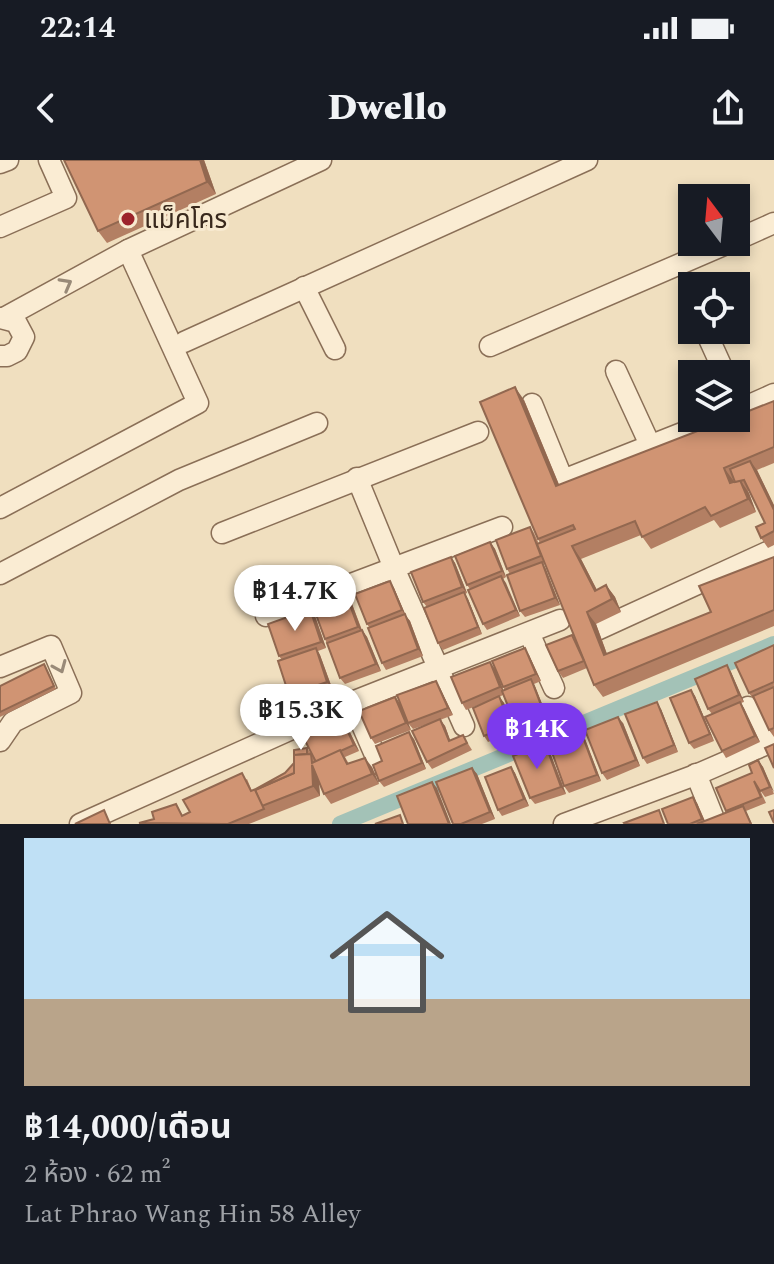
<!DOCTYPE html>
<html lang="th">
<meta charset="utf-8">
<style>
body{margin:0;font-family:Spectral,"Noto Sans Thai",serif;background:#242831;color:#f1f3f6;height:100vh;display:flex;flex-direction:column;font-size:30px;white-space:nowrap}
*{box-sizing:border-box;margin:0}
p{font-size:26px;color:#9ea1a6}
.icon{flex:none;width:44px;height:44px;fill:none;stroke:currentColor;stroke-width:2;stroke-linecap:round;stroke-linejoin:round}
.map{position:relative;height:664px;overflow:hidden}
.side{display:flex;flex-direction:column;background:#171b24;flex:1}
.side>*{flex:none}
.needle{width:52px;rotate:344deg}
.fabs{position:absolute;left:678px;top:24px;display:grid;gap:16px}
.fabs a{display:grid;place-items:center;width:72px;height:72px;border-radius:0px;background:#171b24;box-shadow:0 4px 12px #0003;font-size:40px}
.price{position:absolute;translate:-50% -68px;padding:0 18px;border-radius:28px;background:#fff;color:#222;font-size:26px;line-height:52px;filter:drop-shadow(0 2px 4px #0008)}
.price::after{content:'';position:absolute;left:50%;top:48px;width:24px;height:18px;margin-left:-12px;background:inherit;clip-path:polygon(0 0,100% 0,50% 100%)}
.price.active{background:#7c3aed;color:#fff}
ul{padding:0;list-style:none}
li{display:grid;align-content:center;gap:16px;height:424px;padding:0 24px}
li span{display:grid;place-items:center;height:248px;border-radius:0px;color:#555}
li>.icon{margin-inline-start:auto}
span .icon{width:144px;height:144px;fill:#fffc;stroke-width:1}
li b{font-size:34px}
.status{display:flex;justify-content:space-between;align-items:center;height:56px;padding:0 40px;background:#171b24;direction:ltr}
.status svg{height:22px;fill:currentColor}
header{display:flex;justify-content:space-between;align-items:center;height:104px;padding:0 24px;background:#171b24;font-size:36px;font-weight:800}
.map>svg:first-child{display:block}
</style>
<div class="status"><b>22:14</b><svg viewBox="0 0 49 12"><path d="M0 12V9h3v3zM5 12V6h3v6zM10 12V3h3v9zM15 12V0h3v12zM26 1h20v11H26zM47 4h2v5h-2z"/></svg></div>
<header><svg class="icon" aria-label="back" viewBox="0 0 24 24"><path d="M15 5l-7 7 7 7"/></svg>Dwello<svg class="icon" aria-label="share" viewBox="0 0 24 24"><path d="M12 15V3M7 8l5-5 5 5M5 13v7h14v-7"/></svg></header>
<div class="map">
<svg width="774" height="664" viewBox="0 0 774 664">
<rect width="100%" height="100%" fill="#f0dfbf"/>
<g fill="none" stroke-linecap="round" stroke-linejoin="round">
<path stroke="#a3c2b7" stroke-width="16" d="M340,664L774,484"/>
<g stroke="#8a6f57" stroke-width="23">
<g id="minor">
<path d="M0,3L8,0"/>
<path d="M0,67L66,38L49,0"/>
<path d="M736,80L774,63"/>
<path d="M304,127L335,189"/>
<path d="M0,158L16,162L24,177L17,191L7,196H0"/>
<path d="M4,158L128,90L321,0"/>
<path d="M705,170L725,214"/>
<path d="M184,182L587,0"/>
<path d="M490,186L731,82"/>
<path d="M616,211L651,287"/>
<path d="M532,244L563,320L720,258"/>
<path d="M736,251L774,234"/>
<path d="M357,318L394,408L464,566"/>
<path d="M0,348L198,243L128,90"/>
<path d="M222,373L478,272"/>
<path d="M0,414L179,320L317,263"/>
<path d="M266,456L502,367"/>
<path d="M529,473L554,528"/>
<path d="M586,475L774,389"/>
<path d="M0,507L51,486L71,533L13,562L0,581"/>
<path d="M352,542L379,604"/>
<path d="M748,547L765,584"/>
<path d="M696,614L716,664"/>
<path d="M80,664L352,542L560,460"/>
<path d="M564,664L698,614L774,581"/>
</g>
</g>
<use href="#minor" stroke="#faecd3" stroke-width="20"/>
</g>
<g fill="#b37f63">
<path d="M204,0L216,34L107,83L98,71Z"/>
<path d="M524,240L559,325L774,241V303L757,310L774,346V385L768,388L761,378L765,363L749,330L748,331L756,352L720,368L714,360L651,389L641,375L581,399L597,430L606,425L615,437L621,452L596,464L607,494L711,452L774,397V466L603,537L594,525L587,508L563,518L558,511L572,475L576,481L545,403L543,404L560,445L525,457L520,451L510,414L507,409L530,367L534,373L539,384L540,383L538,379Z"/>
<path d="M490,382L495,389L506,417L503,419L520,456L487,470L483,464L470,429L467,425Z"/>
<path d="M451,397L455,403L467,433L465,434L468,439L482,474L443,490L438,483L427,447L423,442Z"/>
<path d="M390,421L394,428L406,456L410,461L423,496L386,510L382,503L369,467L367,464Z"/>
<path d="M347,437L352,444L362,470L367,477L381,511L345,524L340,518L325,479Z"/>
<path d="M310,449L315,456L326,488L318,491L320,495L332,528L294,541L289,535L282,500L279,496Z"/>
<path d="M774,485V577L769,570L755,540H754L749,533Z"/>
<path d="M529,495L541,521L534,524L548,559L519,570L515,564L503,535L499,537L504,543L515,571L488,582L484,576L496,538L466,550L462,543L495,509L503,530H505L503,527Z"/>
<path d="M44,504L56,529L0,557V526Z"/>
<path d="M727,505L731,512L744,542L741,543L760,582L726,598L722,591L712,554L708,549Z"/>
<path d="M440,528L453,555L440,560L445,566L450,580L467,582L472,590L432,609L427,602L434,562L413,569L408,563Z"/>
<path d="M691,530L695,536L714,581L694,589L689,583Z"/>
<path d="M400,543L411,570L375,584L371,578Z"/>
<path d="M661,549L678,592L647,604L643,598Z"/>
<path d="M342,556L359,591L345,597L349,604L372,607L379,624L331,644L324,634L319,622L320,636L249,664H140L154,659L176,644L183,656L247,619L252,631L256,629L285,613L307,588L313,596Z"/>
<path d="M623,563L640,606L607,620L602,613Z"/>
<path d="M414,579L426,609L384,627L379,621L382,601Z"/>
<path d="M585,579L601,621L569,633L564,626Z"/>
<path d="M549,590L566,634L535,644L530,638Z"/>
<path d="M758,600L763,607L774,634L765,637L760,630L766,643L746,651L752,664H668L697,643L705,661L727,653L716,628L752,613Z"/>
<path d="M511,607L515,613L529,646L502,656L498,650Z"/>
<path d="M472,608L477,614L495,659L482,664H453Z"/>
</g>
<g fill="#926850">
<path d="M200,0H204L216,34L207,22Z"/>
<path d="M515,227L524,240L565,339L556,326Z"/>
<path d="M750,301L757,310L774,345V350Z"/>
<path d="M724,308L733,320L738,335L730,323Z"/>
<path d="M740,320L749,333L756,352L748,339Z"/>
<path d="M490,382L495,389L506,417L502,411Z"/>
<path d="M572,386L581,399L604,444L595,431Z"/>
<path d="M451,397L455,403L467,433L462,427Z"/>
<path d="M542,402L546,409L560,445L555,438Z"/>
<path d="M501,416L506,423L520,456L516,450Z"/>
<path d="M390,421L394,428L406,456L410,461L423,496L418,489L405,455L402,450Z"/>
<path d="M606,425L615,437L621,452L612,439Z"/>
<path d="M464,432L468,439L482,474L478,467Z"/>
<path d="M347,437L352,444L363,474L358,467Z"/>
<path d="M310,449L315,456L326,488L321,482Z"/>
<path d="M587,452L596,464L612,508L604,495Z"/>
<path d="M362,470L367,477L381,511L376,504Z"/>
<path d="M316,488L320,495L332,528L327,522Z"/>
<path d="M525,488L529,495L541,521L536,514Z"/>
<path d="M490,502L495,509L505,534L500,527Z"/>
<path d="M727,505L731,512L744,542L739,535Z"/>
<path d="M531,519L535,526L548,559L544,553Z"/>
<path d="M436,521L440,528L453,555L448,548Z"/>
<path d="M691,530L695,536L714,581L710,574Z"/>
<path d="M499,536L504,543L515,571L510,565Z"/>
<path d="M395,537L400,543L411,570L406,563Z"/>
<path d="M657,542L661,549L678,592L674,585Z"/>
<path d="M740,542L744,548L760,582L755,576Z"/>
<path d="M338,550L342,556L359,591L354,585Z"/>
<path d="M618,557L623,563L640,606L636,600Z"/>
<path d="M440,559L445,566L453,588L449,581Z"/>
<path d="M409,572L414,579L426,609L422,603Z"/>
<path d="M581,572L585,579L601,621L597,615Z"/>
<path d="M545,583L549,590L566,634L561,627Z"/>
<path d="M365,598L372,607L379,624L372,614Z"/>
<path d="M758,600L763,607L774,632L770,627Z"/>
<path d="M312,605L318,614L320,636L313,626Z"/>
<path d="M511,607L515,613L529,646L524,639Z"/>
<path d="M472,608L477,614L495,659L490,652Z"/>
<path d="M432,622L437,628L451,664H449Z"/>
<path d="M693,637L697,643L706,664L702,659Z"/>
</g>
<g fill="#d09473" stroke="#926850" stroke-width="2">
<path d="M64,0H200L207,22L98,71Z"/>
<path d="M515,227L556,326L731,258H736V256L774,241V287L724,308L730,323L740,320L748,339L711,356L705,347L642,377L635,361L572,386L595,431L606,425L612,439L587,452L604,495L711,452L699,426L774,397V450L594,525L537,384L575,369L573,365L538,379L480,242Z"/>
<path d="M750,301L774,350V371L761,378L756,367L765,363L744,320L735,322L730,309Z"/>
<path d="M530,367L541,396L507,409L496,380Z"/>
<path d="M490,382L502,411L467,425L455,396Z"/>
<path d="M451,397L462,427L423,442L411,412Z"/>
<path d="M542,402L555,438L520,451L507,415Z"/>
<path d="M501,416L516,450L483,464L468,430Z"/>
<path d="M390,421L402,450L367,464L355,434Z"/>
<path d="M464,432L478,467L438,483L424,448Z"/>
<path d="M347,437L358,467L325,479L314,449Z"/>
<path d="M310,449L321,482L279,496L268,464Z"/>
<path d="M405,454L418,489L382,503L368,468Z"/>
<path d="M362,470L376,504L340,518L327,483Z"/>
<path d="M572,475L584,501L558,511L546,485Z"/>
<path d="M774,485V522L749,533L735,503Z"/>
<path d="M316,488L327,522L289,535L278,501Z"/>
<path d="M525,488L536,514L503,527L492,501Z"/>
<path d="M490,502L500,527L462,543L451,517Z"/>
<path d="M44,504L54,526L0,552V526Z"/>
<path d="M727,505L739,535L708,549L695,519Z"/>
<path d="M531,519L544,553L515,564L502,531Z"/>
<path d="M436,521L448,548L408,563L397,535Z"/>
<path d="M774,527V568L769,570L753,536Z"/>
<path d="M691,530L710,574L689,583L670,538Z"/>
<path d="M499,536L510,565L484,576L473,548Z"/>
<path d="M395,537L406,563L371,578L359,551Z"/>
<path d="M657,542L674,585L643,598L625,554Z"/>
<path d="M740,542L755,576L722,591L705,557Z"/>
<path d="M338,550L354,585L316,602L298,567Z"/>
<path d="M618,557L636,600L602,613L585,570Z"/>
<path d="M440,559L449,581L463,575L467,583L427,602L412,571Z"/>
<path d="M409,572L422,603L379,621L373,605L382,601L376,586Z"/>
<path d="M581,572L597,615L564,626L549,584Z"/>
<path d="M545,583L561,627L530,638L513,596Z"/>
<path d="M774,584V608L765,588Z"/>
<path d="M307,588V594L294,595V590Z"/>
<path d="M340,590L347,604L365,598L372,614L324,634L312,605L313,626L262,646L255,630L294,613V595L311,594L312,603Z"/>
<path d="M758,600L770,627L760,631L754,621L761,637L726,651L716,628L752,613L749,605Z"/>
<path d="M294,603V613L255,630L264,649L228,664L139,663L154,659L152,652L176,644L182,656L190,652L183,640L242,613L251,631L256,629L285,613Z"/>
<path d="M511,607L524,639L498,650L485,617Z"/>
<path d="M472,608L490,652L461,664H453L436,622Z"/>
<path d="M432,622L449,664H408L397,636Z"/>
<path d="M693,637L702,659L690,664H668L662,649Z"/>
<path d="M743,646L751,664H697Z"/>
<path d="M104,650L110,664H75Z"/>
<path d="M659,650L664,664H625L624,663Z"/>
<path d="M774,650V663L769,652Z"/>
<path d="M400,655L403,664H375Z"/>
</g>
<defs><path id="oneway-chevron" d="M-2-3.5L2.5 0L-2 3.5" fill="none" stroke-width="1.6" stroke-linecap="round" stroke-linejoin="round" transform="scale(2)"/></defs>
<g stroke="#998a78">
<use href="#oneway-chevron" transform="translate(66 124) rotate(-29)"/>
<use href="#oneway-chevron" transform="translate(60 507) rotate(67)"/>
</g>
<circle fill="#9c232b" stroke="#f7e9cf" stroke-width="3" cx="128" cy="59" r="8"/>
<g text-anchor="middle" stroke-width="6" stroke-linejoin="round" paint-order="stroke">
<g font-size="26" fill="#38281c" stroke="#f7e9cf" text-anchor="start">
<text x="144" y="68">แม็คโคร</text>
</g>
</g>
</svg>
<div class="fabs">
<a><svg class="needle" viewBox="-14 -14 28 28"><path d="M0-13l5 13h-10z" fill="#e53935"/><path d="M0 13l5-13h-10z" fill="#9ea1a6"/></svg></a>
<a><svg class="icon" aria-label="locate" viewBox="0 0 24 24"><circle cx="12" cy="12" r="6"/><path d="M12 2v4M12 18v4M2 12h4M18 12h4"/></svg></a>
<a><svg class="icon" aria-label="layers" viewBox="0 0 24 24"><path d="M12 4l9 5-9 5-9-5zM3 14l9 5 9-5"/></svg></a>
</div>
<b class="price" style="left:295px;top:473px">฿14.7K</b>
<b class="price" style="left:301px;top:592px">฿15.3K</b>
<b class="price active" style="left:537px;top:611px">฿14K</b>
</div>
<section class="side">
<ul>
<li><span style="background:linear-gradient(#bfe0f5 65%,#b9a48a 0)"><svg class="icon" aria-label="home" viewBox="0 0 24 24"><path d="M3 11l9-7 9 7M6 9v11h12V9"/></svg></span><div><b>฿14,000/เดือน</b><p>2 ห้อง · 62 m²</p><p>Lat Phrao Wang Hin 58 Alley</p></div></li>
</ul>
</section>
